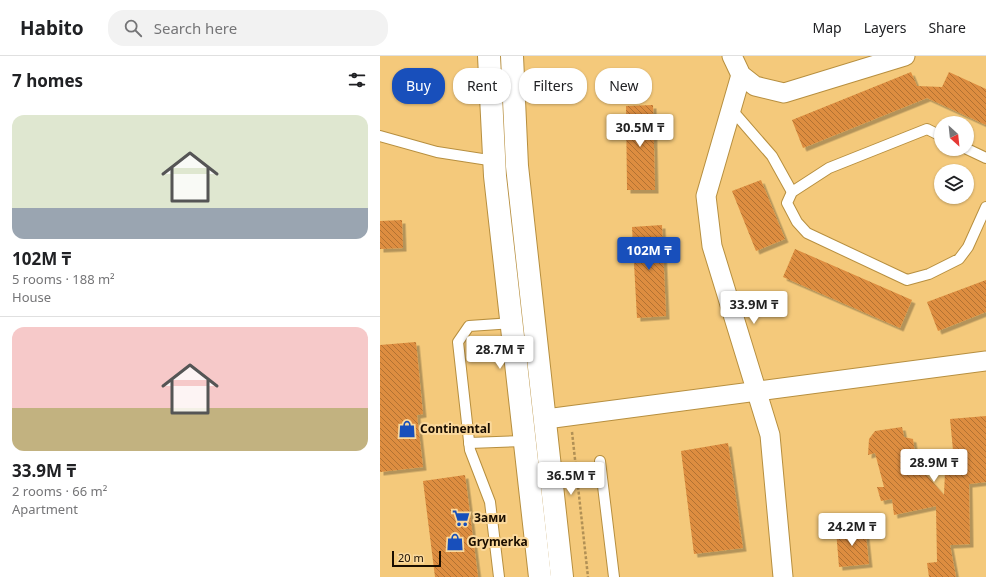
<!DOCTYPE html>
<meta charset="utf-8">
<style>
body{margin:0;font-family:"Noto Sans",sans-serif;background:#f2f2f2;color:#202124;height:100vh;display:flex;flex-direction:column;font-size:15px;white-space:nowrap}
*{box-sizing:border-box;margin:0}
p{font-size:13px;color:#757577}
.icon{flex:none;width:22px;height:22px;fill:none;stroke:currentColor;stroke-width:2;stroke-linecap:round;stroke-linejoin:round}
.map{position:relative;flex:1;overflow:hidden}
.sheet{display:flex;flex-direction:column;background:#fff;width:380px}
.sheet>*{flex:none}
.hud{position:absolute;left:12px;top:12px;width:380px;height:36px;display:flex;gap:8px}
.needle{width:26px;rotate:153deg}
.buttons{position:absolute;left:554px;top:60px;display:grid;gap:8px}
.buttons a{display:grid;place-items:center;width:40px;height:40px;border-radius:50%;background:#fff;box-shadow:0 1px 3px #0004;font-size:20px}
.scale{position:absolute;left:12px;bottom:10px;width:49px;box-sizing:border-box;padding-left:4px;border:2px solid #1a0e00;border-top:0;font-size:11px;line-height:14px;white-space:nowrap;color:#1a0e00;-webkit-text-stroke:3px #fad89b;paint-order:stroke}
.price{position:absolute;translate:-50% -34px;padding:0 9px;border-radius:4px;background:#fff;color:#222;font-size:13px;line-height:26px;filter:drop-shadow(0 1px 2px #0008)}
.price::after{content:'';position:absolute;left:50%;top:24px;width:12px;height:9px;margin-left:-6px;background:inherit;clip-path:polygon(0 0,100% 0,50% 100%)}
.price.on{background:#184fbb;color:#fff}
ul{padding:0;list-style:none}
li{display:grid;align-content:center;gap:8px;height:212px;padding:0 12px}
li+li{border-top:1px solid #e0e0e0}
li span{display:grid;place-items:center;height:124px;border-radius:12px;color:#555}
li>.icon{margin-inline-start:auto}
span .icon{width:72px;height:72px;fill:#fffc;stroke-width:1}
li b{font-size:17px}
h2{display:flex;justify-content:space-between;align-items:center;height:48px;padding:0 12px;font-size:17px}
.pill{padding:0 14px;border-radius:16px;background:#fff;box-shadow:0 1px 3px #0004;font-size:14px;line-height:36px}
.pill.on{background:#184fbb;color:#fff}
header{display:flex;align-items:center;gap:24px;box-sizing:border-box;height:56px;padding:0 20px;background:#fff;border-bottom:1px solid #e0e0e0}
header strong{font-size:19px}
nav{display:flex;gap:22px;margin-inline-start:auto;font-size:14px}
.search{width:280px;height:36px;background:#f2f2f2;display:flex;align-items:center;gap:10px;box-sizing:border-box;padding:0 14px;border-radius:16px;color:#757577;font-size:15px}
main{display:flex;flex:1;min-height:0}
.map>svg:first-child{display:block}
</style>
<header>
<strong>Habito</strong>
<div class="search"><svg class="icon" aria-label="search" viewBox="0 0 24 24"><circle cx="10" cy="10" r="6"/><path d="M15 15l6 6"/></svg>Search here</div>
<nav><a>Map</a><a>Layers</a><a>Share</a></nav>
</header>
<main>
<section class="sheet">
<h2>7 homes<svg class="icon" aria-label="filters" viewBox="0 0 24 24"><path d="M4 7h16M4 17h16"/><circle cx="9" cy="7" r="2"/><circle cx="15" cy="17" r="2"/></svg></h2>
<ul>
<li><span style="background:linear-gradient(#dfe7d0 75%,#9aa5b1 0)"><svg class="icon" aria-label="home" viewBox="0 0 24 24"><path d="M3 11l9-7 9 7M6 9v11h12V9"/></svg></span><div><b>102M ₸</b><p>5 rooms · 188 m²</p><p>House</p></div></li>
<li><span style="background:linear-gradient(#f6c9c9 65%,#c2b280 0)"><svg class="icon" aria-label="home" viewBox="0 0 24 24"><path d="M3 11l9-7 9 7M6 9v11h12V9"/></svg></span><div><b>33.9M ₸</b><p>2 rooms · 66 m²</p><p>Apartment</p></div></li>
</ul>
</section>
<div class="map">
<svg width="606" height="521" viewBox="0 0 606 521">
<defs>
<pattern id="building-back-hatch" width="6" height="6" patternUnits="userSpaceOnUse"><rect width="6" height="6" fill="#dd8d3f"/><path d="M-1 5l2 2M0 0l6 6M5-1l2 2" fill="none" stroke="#b27232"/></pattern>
<filter id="shadow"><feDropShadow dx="3.5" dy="3.5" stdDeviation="0" flood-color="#0004"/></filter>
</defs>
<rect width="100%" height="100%" fill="#f4c97b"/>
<g fill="url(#building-back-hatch)" filter="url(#shadow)">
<path d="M531,16L537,30L562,31L569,16L606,33V69L547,42L423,92L412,64Z"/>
<path d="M273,49L275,134H247L246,50Z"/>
<path d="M381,124L405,183L376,195L352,135Z"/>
<path d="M22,164L23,192L0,193V165Z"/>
<path d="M282,169L286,260L257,262L252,171Z"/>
<path d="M415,193L532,244L520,272L403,221Z"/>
<path d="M606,224V256L558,275L547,246Z"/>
<path d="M36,286L43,358L37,359L43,411L0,416V289Z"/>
<path d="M606,360V426L589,428L590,488L570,489L576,521H549L547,507L557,506L556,450L514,459L512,443L501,445L497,431H504L495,397L488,399L489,383L495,375L522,371L524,381L533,383L536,407L564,439L565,416L575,415L570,363Z"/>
<path d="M348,387L363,492L314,498L301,395Z"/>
<path d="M85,419L98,521H55L43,425Z"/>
<path d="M485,471L489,508L459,511L456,474Z"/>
</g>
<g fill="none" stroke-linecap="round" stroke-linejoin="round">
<g stroke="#b78f3f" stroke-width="12">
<g id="lane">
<path d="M352,54L392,100L412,136"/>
<path d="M0,80L57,96L115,105"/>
<path d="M561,80L547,73L449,112L412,136L407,147L417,166L427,177L527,224L549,218L579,203L588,191L606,151"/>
<path d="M587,93L606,102"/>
<path d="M89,387L145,385"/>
<path d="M220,405L234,521"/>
<path d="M119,521L110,446L90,394L78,286L89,270L132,267"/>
</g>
</g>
<g stroke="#b78f3f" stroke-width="21">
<g id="street">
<path d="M352,0L361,19L375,30L404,37L525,0"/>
<path d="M361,19L326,140L332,190L390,379L403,521"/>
<path d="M166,363L606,305"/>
</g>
</g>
<g stroke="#b78f3f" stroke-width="24">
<g id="secondary">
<path d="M109,0L115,120L160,521"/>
<path d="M132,0L137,110L182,521"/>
</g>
</g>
<path stroke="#b19055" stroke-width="2.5" stroke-dasharray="3 2" stroke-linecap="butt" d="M192,376L208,521"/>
<use href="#lane" stroke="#fff" stroke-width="10"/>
<use href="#street" stroke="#fff" stroke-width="19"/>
<use href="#secondary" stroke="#fff" stroke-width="22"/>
</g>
<defs>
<g id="shop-bare" transform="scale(1.38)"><path d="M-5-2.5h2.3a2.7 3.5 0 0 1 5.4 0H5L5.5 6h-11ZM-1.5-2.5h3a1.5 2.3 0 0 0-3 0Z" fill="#184fbb" stroke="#fad89b" stroke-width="2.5" paint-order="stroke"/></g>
<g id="supermarket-bare" transform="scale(1.38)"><path d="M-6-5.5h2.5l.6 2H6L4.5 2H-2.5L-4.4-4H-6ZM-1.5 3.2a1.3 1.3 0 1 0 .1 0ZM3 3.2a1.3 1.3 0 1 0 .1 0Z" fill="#184fbb" stroke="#fad89b" stroke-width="2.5" paint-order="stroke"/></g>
</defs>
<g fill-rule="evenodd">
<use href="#shop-bare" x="27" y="373"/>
<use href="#supermarket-bare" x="81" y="462"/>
<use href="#shop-bare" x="75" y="486"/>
</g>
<g text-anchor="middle" stroke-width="4" stroke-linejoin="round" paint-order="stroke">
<g font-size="12" font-weight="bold" fill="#1a0e00" stroke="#fad89b" text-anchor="start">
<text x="40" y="377">Continental</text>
<text x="94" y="466">Зами</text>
<text x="88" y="490">Grymerka</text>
</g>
</g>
</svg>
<div class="buttons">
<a><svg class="needle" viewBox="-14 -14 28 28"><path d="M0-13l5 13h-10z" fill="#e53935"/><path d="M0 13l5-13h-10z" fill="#757577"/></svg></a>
<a><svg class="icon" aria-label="layers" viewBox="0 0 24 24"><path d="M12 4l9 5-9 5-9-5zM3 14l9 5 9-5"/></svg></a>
</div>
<div class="scale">20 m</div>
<b class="price" style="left:260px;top:92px">30.5M ₸</b>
<b class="price on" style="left:269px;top:215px">102M ₸</b>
<b class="price" style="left:374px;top:269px">33.9M ₸</b>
<b class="price" style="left:120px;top:314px">28.7M ₸</b>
<b class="price" style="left:554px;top:427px">28.9M ₸</b>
<b class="price" style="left:191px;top:440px">36.5M ₸</b>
<b class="price" style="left:472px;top:491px">24.2M ₸</b>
<div class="hud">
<a class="pill on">Buy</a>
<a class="pill">Rent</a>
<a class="pill">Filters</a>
<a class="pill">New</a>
</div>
</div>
</main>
